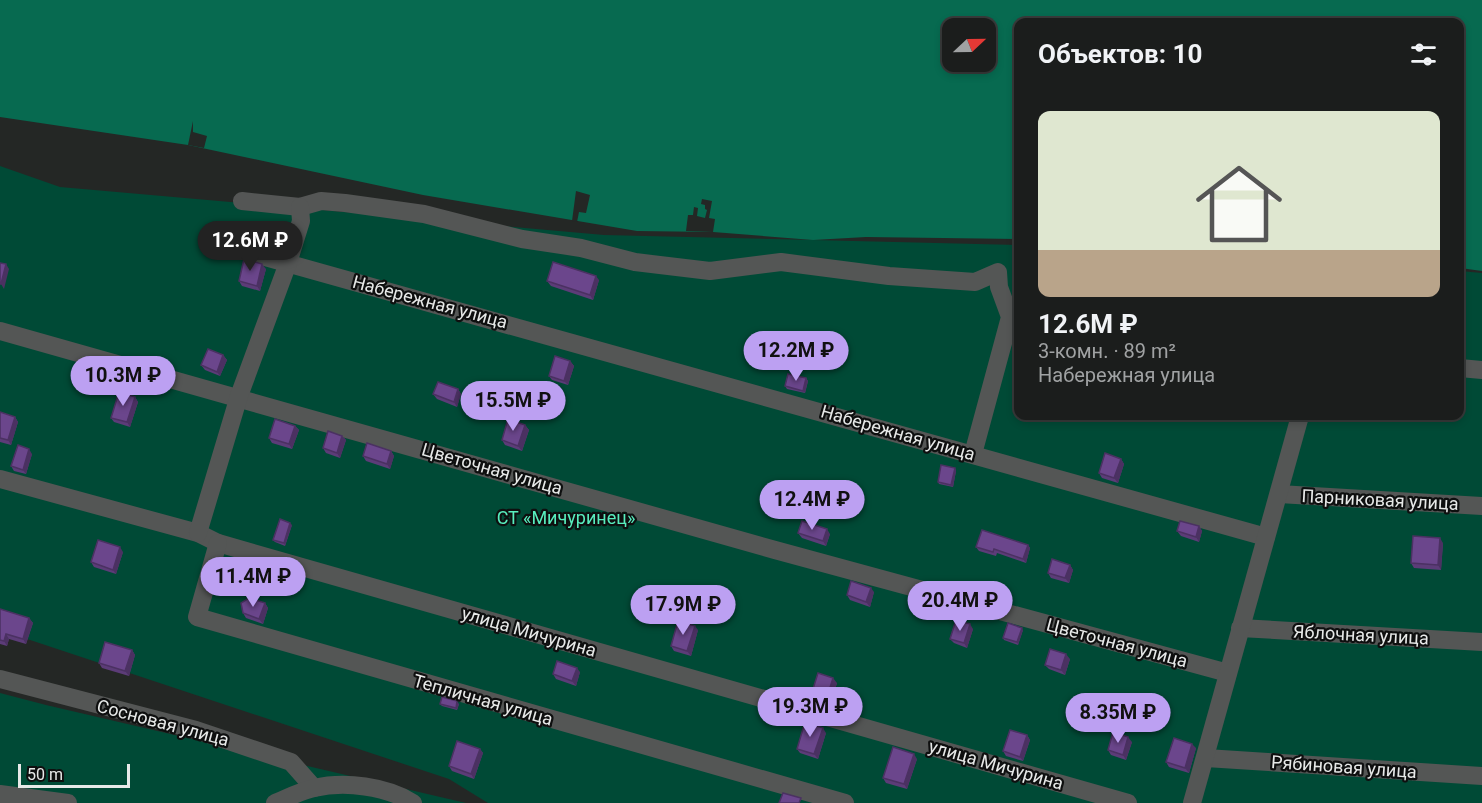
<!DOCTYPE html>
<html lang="ru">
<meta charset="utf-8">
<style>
body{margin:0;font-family:Roboto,sans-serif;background:#282a29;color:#f1f3f6;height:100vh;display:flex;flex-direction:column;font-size:22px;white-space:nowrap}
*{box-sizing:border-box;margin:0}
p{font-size:20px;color:#a0a2a3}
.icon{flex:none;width:33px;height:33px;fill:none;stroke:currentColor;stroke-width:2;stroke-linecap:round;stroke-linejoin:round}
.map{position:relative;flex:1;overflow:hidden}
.drawer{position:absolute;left:1014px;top:18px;width:450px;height:402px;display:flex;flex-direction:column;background:#1b1d1c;border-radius:12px;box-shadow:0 3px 9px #0003,0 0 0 2px #393b3b}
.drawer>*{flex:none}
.needle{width:39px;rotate:68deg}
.tools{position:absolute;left:942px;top:18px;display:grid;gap:12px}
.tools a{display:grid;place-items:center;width:54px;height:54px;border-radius:12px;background:#1b1d1c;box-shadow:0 3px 9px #0003,0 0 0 2px #393b3b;font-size:30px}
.scale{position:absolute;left:18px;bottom:15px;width:112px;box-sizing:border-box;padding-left:6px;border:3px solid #e7e9e8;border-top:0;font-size:16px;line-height:21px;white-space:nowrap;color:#e7e9e8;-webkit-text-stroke:4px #0e0f0f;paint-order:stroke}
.price{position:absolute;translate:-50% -51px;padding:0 14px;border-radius:21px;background:#bca0f2;color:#111;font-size:20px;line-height:39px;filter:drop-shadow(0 2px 3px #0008)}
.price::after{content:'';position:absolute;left:50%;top:36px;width:18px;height:14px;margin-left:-9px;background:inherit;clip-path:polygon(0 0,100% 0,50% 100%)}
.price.on{background:#222;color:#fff}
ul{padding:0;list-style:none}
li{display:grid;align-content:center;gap:12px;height:318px;padding:0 24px}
li span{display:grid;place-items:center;height:186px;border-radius:12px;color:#555}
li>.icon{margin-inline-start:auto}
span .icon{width:108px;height:108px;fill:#fffc;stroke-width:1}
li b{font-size:26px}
h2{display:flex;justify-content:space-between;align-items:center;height:72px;padding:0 24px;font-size:26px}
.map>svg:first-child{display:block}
</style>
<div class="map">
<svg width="1482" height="803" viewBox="0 0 1482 803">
<rect width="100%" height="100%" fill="#242725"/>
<g fill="#004a36">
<path d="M0,166L60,187L604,235L1018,245V416H1460V271L1482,273V803H488L449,779L0,630Z"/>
<path d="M0,693L46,705L466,803H0Z"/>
</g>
<path fill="#076a50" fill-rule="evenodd" d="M0,0H1482V271L1460,268V22H1018V239L866,237L813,240L713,232L637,231L423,195L188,145L0,117ZM952,28H986V62H952Z"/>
<g fill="#242725">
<path d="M193,121V132L207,136L204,148L188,145Z"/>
<path d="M576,191L590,195L586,213L579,212L577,222L572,221Z"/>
<path d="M702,199L712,201L709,218L715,219L713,232L686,231L688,215H693L694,207L698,208L697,216L705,218L707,210L705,209V205L701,204Z"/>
</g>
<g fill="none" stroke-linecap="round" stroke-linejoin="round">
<g stroke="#545655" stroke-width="18">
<path d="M242,201L300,207L321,201L345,203L424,214L522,239L581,248L635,262L710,271L781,262L889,276L975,282L998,272L999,287L1010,317L973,454"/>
<path d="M222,245L1266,537"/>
<path d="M0,331L775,550L1228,673"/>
<path d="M1460,368L1482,370"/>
<path d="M0,479L198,533L218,543L1128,803"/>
<path d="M1279,494L1482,506"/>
<path d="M198,533L239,396L288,263L301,221L300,207"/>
<path d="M218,543L197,617L845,803"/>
<path d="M1240,628L1482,642"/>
<path d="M0,679L196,730L291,762L314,788"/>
<path d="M1206,758L1482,776"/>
<path d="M0,794L68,803"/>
<path d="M275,803C287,798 301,791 314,788C345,781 386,786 413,803"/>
<path d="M1192,803L1300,416"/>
</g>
</g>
<g fill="#5c3c78">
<path d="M266,269L260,291L242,286L239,281Z"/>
<path d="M599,280L593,300L551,286L547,281Z"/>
<path d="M223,355L227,360L220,376L205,370L201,365Z"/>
<path d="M570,361L574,366L568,385L552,380L549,376Z"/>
<path d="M806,378L808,381L805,393L787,389L785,386Z"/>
<path d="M458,389L461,394L457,407L437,399L433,394Z"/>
<path d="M135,397L138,402L130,427L114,422L111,418Z"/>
<path d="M505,400L508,405L504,420L485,415L482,410Z"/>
<path d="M0,412L15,417L18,422L11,445L0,442Z"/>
<path d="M525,425L529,430L522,451L505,445L502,440Z"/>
<path d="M295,426L299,430L292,449L272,443L269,438Z"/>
<path d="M342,436L346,440L340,458L326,453L323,448Z"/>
<path d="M391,451L394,456L390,469L366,461L363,456Z"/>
<path d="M32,454L26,474L14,471L11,466Z"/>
<path d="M1121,459L1124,464L1118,483L1102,478L1099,473Z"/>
<path d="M955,468L956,471L953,487L939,484L938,482Z"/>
<path d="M292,525L285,546L275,542L273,540Z"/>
<path d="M1199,526L1202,531L1199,542L1181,536L1177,531Z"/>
<path d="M798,533L830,534L826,546L802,538Z"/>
<path d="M1443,543L1441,570L1414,568L1411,563Z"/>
<path d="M1028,545L1030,548L1026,563L997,553L996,556L979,551L976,547Z"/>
<path d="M123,552L116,574L94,567L91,562Z"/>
<path d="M1070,565L1073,570L1069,583L1051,578L1048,573Z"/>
<path d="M242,571L235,591L218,585L214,580Z"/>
<path d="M874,592L870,607L850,600L847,595Z"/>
<path d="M265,603L268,608L263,624L246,618L243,613Z"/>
<path d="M0,609L29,618L33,623L26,644L9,639L7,646L0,644Z"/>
<path d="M973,629L967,648L954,643L950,639Z"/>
<path d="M698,630L691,656L674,651L671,646Z"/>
<path d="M1023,630L1018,645L1004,640L1003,638Z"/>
<path d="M132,650L135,655L129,676L102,668L99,663Z"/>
<path d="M1070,659L1065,675L1049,669L1045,665Z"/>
<path d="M580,672L576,686L556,679L553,674Z"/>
<path d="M837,683L832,699L817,694L813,689Z"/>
<path d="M440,704H459L457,710L442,706Z"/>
<path d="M826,733L818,759L800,753L797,749Z"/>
<path d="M1027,735L1030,740L1023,761L1006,756L1003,751Z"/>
<path d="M1132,742L1126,760L1111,755L1108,750Z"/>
<path d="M1196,748L1189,773L1169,767L1166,762Z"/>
<path d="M480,749L483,753L474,779L452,771L449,766Z"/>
<path d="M917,759L907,789L886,783L883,778Z"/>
</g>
<g fill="#4b3162">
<path d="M6,264L9,269L4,289L1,284Z"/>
<path d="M262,264L266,269L260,291L257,286Z"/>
<path d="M596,276L599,280L593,300L590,295Z"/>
<path d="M223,355L227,360L220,376L217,372Z"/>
<path d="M570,361L574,366L568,385L564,381Z"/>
<path d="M806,378L808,381L805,393L803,391Z"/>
<path d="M458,389L461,394L457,407L454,402Z"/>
<path d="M135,397L138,402L130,427L127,422Z"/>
<path d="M505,400L508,405L504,420L500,416Z"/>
<path d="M15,417L18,422L11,445L8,440Z"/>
<path d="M525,425L529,430L522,451L518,446Z"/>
<path d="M295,426L299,430L292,449L289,444Z"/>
<path d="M342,436L346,440L340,458L337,453Z"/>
<path d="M29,449L32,454L26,474L23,470Z"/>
<path d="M391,451L394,456L390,469L387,464Z"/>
<path d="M1121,459L1124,464L1118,483L1114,478Z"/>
<path d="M955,468L956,471L953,487L951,485Z"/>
<path d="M290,523L292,525L285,546L284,543Z"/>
<path d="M1199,526L1202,531L1199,542L1196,537Z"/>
<path d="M827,529L830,534L826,546L823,541Z"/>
<path d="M1440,538L1443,543L1441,570L1438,565Z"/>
<path d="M1028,545L1030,548L1026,563L1023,559Z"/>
<path d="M120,547L123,552L116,574L113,570Z"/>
<path d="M1070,565L1073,570L1069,583L1065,578Z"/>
<path d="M239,566L242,571L235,591L232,586Z"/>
<path d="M871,588L874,592L870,607L866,602Z"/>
<path d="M265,603L268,608L263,624L259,619Z"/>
<path d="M29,618L33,623L26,644L23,639Z"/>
<path d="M970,624L973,629L967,648L964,643Z"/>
<path d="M695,626L698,630L691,656L687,651Z"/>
<path d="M1022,628L1023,630L1018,645L1017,642Z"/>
<path d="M6,634L9,639L7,646L4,641Z"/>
<path d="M132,650L135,655L129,676L125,671Z"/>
<path d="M1066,654L1070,659L1065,675L1061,670Z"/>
<path d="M577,668L580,672L576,686L572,681Z"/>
<path d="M833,678L837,683L832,699L828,694Z"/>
<path d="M457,701L459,704L457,710L456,708Z"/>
<path d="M823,728L826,733L818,759L814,754Z"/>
<path d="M1027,735L1030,740L1023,761L1020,757Z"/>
<path d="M1128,737L1132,742L1126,760L1123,755Z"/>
<path d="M1192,744L1196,748L1189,773L1185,768Z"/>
<path d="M480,749L483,753L474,779L471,774Z"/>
<path d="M914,754L917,759L907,789L904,784Z"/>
</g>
<g fill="#6b468c" stroke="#4b3162" stroke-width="1.5">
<path d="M244,259L262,264L257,286L239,281Z"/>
<path d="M553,262L596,276L590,295L547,281Z"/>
<path d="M0,263L6,264L1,284H0Z"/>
<path d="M208,349L223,355L217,372L201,365Z"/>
<path d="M555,356L570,361L564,381L549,376Z"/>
<path d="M788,374L806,378L803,391L785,386Z"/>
<path d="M438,382L458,389L454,402L433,394Z"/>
<path d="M119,392L135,397L127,422L111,418Z"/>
<path d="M486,394L505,400L500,416L482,410Z"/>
<path d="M0,412L15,417L8,440L0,438Z"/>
<path d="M275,419L295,426L289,444L269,438Z"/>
<path d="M508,419L525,425L518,446L502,440Z"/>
<path d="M328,431L342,436L337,453L323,448Z"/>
<path d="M367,443L391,451L387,464L363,456Z"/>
<path d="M18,445L29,449L23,470L11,466Z"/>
<path d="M1105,453L1121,459L1114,478L1099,473Z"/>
<path d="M941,465L955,468L951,485L938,482Z"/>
<path d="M280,519L290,523L284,543L273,540Z"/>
<path d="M802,521L827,529L823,541L798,533Z"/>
<path d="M1180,521L1199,526L1196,537L1177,531Z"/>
<path d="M982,530L1028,545L1023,559L994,549L993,552L976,547Z"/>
<path d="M1413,536L1440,538L1438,565L1411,563Z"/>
<path d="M98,540L120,547L113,570L91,562Z"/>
<path d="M1052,559L1070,565L1065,578L1048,573Z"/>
<path d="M221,560L239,566L232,586L214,580Z"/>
<path d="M851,581L871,588L866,602L847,595Z"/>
<path d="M249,598L265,603L259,619L243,613L241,603Z"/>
<path d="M0,609L29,618L23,639L6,634L4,641L0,640Z"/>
<path d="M956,620L970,624L964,643L950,639Z"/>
<path d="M678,621L695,626L687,651L671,646Z"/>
<path d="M1008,623L1022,628L1017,642L1003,638Z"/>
<path d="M105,642L132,650L125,671L99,663Z"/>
<path d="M1050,649L1066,654L1061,670L1045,665Z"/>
<path d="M557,661L577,668L572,681L553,674Z"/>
<path d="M818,673L833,678L828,694L813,689Z"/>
<path d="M442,697L457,701L456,708L440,704Z"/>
<path d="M805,722L823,728L814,754L797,749Z"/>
<path d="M1010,730L1027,735L1020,757L1003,751Z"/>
<path d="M1113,732L1128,737L1123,755L1108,750Z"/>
<path d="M1174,738L1192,744L1185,768L1166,762Z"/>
<path d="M457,741L480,749L471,774L449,766Z"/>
<path d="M893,747L914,754L904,784L883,778Z"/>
<path d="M783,793L801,798L799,803H779Z"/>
</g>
<g text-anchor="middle" stroke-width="4.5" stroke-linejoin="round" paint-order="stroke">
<g font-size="18" fill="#e7e9e8" stroke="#0e0f0f">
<text transform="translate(430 302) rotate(15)" y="6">Набережная улица</text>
<text transform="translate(898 433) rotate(16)" y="6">Набережная улица</text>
<text transform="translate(492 469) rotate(16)" y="6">Цветочная улица</text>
<text transform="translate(1380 500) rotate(3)" y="6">Парниковая улица</text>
<text transform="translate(529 632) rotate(16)" y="6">улица Мичурина</text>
<text transform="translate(1361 635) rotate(3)" y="6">Яблочная улица</text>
<text transform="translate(1117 643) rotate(15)" y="6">Цветочная улица</text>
<text transform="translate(483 700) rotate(16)" y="6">Тепличная улица</text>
<text transform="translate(163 723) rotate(15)" y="6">Сосновая улица</text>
<text transform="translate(996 765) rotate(16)" y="6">улица Мичурина</text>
<text transform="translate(1344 767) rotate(4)" y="6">Рябиновая улица</text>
</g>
<g font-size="18" fill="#58eebe" stroke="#0e0f0f">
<text x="566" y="524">СТ «Мичуринец»</text>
</g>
</g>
</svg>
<div class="tools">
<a><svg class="needle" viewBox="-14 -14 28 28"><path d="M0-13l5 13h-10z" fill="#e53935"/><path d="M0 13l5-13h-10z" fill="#a0a2a3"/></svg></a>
</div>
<div class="scale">50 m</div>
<b class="price on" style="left:250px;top:272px">12.6M ₽</b>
<b class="price" style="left:796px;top:382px">12.2M ₽</b>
<b class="price" style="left:123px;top:407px">10.3M ₽</b>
<b class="price" style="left:513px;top:432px">15.5M ₽</b>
<b class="price" style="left:812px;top:531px">12.4M ₽</b>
<b class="price" style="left:253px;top:608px">11.4M ₽</b>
<b class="price" style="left:960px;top:632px">20.4M ₽</b>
<b class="price" style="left:683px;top:636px">17.9M ₽</b>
<b class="price" style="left:810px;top:738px">19.3M ₽</b>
<b class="price" style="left:1118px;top:744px">8.35M ₽</b>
<section class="drawer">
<h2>Объектов: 10<svg class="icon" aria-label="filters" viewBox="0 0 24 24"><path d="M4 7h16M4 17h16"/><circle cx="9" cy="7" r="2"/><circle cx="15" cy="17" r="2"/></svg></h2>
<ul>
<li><span style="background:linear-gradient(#dfe7d0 75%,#b9a48a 0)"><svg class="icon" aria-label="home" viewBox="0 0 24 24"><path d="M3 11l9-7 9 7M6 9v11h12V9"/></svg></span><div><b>12.6M ₽</b><p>3-комн. · 89 m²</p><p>Набережная улица</p></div></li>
</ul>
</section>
</div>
